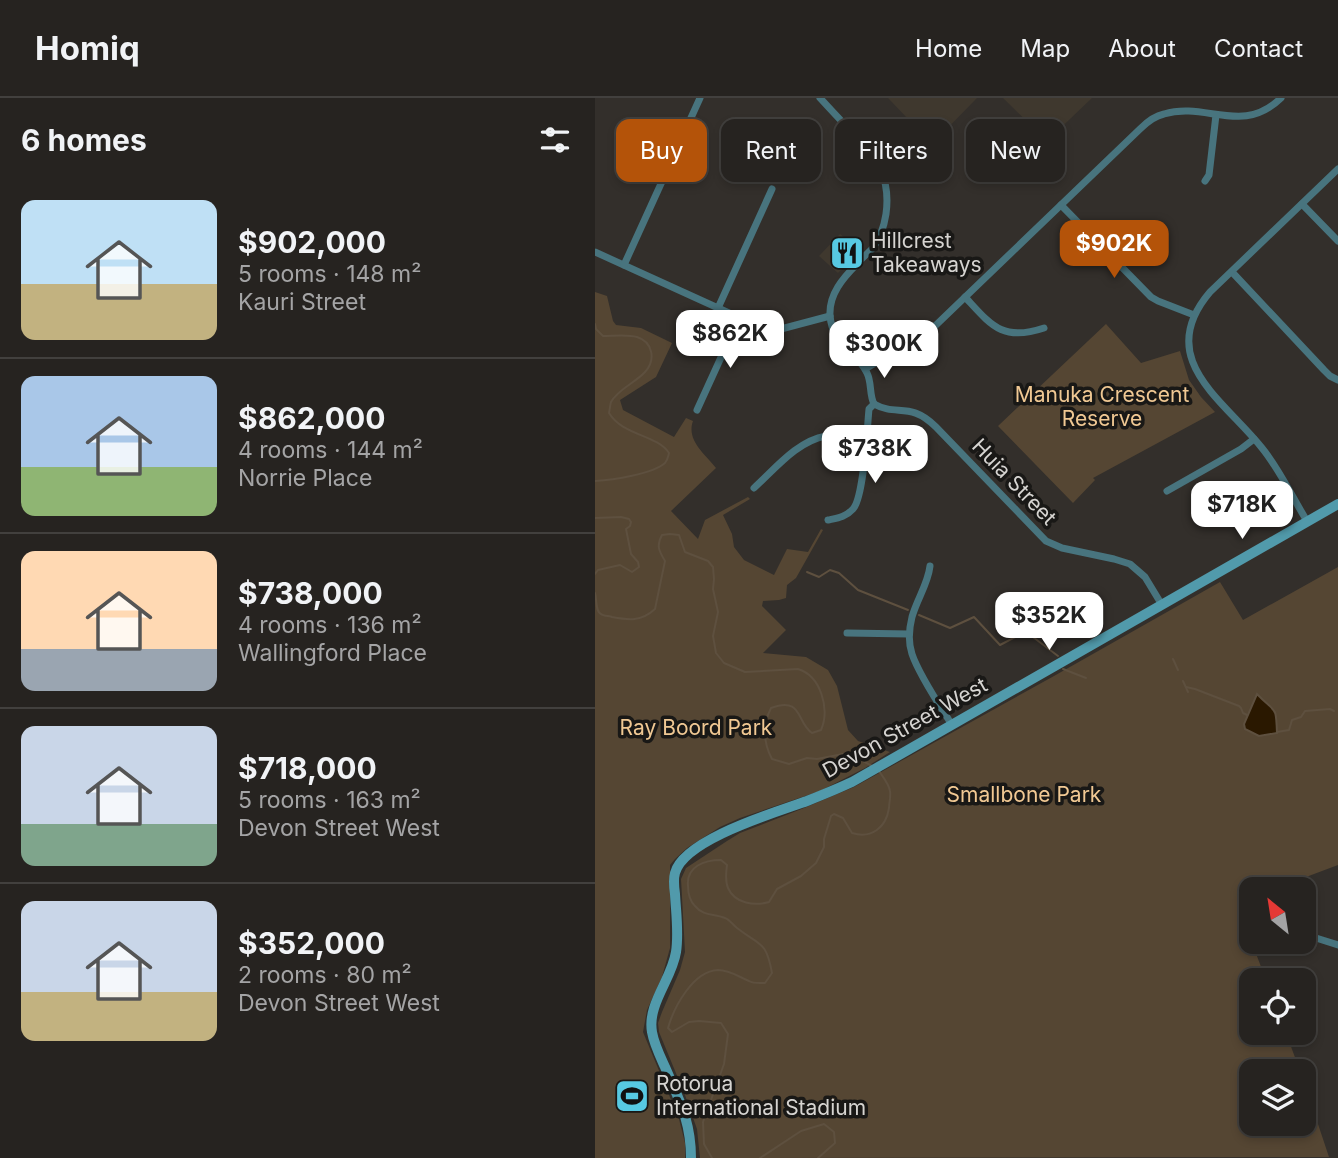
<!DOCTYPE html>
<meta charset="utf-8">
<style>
body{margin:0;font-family:Inter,sans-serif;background:#2e2b29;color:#f1f3f6;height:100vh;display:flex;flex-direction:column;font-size:26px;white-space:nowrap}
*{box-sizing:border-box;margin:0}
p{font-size:23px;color:#a4a4a5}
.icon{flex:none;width:38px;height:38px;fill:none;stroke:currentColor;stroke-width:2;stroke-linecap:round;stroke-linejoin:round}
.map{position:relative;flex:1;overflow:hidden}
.sheet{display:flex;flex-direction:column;background:#262320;width:595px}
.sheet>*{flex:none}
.guide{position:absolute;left:21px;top:21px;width:616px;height:63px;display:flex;gap:14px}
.needle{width:46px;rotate:330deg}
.buttons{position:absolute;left:644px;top:779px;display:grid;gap:14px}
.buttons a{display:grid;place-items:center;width:77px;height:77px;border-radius:14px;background:#262320;box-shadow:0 4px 10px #0003,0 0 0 2px #42403e;font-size:35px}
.price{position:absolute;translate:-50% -60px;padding:0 16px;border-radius:14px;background:#fff;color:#222;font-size:23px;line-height:46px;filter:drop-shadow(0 2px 4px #0008)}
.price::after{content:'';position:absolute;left:50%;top:42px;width:21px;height:16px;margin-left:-10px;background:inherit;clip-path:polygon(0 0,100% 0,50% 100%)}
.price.current{background:#b45309;color:#fff}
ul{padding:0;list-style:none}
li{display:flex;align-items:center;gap:21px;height:175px;padding:0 21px}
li+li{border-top:2px solid #42403e}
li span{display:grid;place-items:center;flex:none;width:196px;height:140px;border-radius:14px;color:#555}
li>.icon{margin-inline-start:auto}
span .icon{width:84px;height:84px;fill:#fffc;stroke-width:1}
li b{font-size:30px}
h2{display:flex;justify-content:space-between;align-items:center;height:84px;padding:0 21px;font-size:30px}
.pill{padding:0 24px;border-radius:14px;background:#262320;box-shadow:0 4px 10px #0003,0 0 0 2px #42403e;font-size:24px;line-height:63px}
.pill.current{background:#b45309;color:#fff}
header{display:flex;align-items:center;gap:42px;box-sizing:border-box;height:98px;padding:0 35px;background:#262320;border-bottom:2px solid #42403e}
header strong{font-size:33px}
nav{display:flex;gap:38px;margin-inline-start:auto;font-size:24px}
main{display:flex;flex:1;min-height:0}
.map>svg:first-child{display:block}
</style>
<header>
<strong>Homiq</strong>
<nav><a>Home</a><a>Map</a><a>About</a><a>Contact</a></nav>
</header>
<main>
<section class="sheet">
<h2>6 homes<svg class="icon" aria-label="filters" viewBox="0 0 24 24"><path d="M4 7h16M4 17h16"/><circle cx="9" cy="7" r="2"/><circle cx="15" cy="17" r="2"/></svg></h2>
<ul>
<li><span style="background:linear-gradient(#bfe0f5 60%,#c2b280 0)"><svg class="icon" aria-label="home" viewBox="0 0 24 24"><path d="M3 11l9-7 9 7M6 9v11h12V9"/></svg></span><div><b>$902,000</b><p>5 rooms · 148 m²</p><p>Kauri Street</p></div></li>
<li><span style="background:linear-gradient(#a9c7e8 65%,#8fb573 0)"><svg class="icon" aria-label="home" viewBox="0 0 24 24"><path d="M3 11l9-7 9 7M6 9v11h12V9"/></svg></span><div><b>$862,000</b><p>4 rooms · 144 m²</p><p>Norrie Place</p></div></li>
<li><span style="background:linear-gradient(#ffd9b3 70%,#9aa5b1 0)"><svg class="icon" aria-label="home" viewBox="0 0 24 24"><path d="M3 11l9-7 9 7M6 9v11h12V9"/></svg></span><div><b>$738,000</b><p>4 rooms · 136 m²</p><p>Wallingford Place</p></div></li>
<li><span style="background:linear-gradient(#c9d6e8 70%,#7fa58c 0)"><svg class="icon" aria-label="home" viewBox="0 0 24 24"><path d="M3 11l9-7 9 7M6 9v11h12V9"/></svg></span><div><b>$718,000</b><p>5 rooms · 163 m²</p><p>Devon Street West</p></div></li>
<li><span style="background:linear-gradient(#c9d6e8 65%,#c2b280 0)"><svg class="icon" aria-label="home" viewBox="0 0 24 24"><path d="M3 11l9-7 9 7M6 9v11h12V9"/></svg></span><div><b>$352,000</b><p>2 rooms · 80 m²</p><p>Devon Street West</p></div></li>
</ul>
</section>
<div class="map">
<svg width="743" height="1060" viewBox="0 0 743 1060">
<rect width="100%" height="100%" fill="#332f2b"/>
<g fill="#3f382e">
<path d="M293,0H382L337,46Z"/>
<path d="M408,0H497L452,43Z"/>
<path d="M245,136L265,152L243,175L224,158Z"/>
</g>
<g fill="#554633">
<path d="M0,194L12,198L18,223L21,227L46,230L77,245L61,279L25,302L28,312L79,339L91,320L98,323C91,342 110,356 121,370L76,413L103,441L110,422L153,399L155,401L128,417L137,436L139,449L149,462L179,477L192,451L213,454L226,431L228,432L201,480L192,487L191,500L184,502L168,503L167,508L191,532L168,555L211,559L233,572L242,588L253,632L263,643L295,654L270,670L225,693L145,720L125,729L92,750L80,761L75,767V850L67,879L52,912L48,934L84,1021L90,1045V1060H0Z"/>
<path d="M511,226L546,265L585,253L594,282L606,299L620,314L498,380L500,382L478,405L403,328Z"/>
<path d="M743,469V767L679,791H656V800L642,805L671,882H656V934L691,935L705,973H656V1026H709V984L734,1059L105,1060L102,1031L90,997L64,934L63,925L67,914L85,872L90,854L86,781L91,770L132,743L145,735L209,710L259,689L459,578L625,484L648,522Z"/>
</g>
<path fill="#2a1800" stroke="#5e503f" stroke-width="2" d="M662,596C681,616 681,606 682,635L664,638L650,631L649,626Z"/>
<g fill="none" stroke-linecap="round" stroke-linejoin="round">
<g stroke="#5e503f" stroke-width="2">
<path d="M0,226L1,231L8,238C18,238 32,236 42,239C58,244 61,262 50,274C40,285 23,291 16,304C15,307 15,311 14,315C28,338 61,336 74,355C73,359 73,361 70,365C58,376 17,382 0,383"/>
<path d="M0,420L26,419L34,421L36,424L35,428L31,431L36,456L43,464L44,469L37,474L25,467L3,472L0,476"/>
<path d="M212,474L224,479L235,472L244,475L263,492L313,512"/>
<path d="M0,495C2,501 0,513 6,516C8,518 15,518 17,519C33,522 46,524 60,511L70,463C64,453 61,448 67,437L75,436L84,437L90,454L113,463L118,469L119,481L118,491L123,514L118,538L121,555L129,565L150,574L203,571C226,578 235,611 226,632L217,635C201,624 208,598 176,610C167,628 168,644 177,661L194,666L212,660L222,661L248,656L257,657L277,668"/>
<path d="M324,517L355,530L379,519L405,547L428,535L434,536L463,558"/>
<path d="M578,561L583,572"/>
<path d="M468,571L491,580"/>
<path d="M588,583L593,594"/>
<path d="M591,589L600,591L644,608L646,610L648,615L652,617"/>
<path d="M682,634L694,632L697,622L706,619L710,613L735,611L739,613"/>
<path d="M117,1060L109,1046L108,1024L129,966L133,936L126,925L104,923L94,924L77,934L73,930C79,909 98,873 123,872C135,872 144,879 154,883C159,886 165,885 170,885L177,875C171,842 165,848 142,830C138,827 134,821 130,820C119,815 109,819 100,808C95,803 93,795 93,788C91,768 110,762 126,762L132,767C131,774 130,783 133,790C140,806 160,808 174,804L182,791L206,778L221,765L229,749V741L236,718L239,716L248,720L257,735C276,741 291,730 294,710C294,705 296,699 295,693C294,686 288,679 284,673"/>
<path d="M165,1060L206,1033L229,1026L239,1034L240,1045L223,1060"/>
</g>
<g stroke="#48747e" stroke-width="7">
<path d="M225,0C236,12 247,24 258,35C282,60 296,80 291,116C289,129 285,141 277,151C272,156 266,161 262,166C248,180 234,196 235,217C237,248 261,252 272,275C277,285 274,296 279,306"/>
<path d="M610,83L614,77L621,17"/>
<path d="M707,106L743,143"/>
<path d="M466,107L556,199L563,203L599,217"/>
<path d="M0,154L167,230L186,231L235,218"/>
<path d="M29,167L105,0"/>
<path d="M637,174L729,272L735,278L743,282"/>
<path d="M370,199C396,227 407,244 449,230"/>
<path d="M123,210L177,91"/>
<path d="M270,271L332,235L340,228L545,31C552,24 559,18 569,16C611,3 647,38 686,0"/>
<path d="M279,306C302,319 315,303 341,329L451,443L467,450L519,461L535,466L550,479L567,507"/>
<path d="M102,312L144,220"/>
<path d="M159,390C180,371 202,343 231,338C244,336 258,338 271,339"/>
<path d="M572,393L646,351L659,341"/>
<path d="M233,422C242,420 251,419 258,411C269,399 272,331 274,311L279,306"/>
<path d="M712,423C697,399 685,372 667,350C629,302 558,261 615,194L743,71"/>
<path d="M335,468C333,486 322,501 317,519C314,531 313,544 317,556C324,577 345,608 357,627"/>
<path d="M252,535L314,536"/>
<path d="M709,840H721L743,847"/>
<path d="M661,851L690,844"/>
</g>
<path stroke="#519aab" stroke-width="10" d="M96,1060C96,1023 84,1002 70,969C65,958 59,946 57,934C52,906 77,881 81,854C84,835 81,815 80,796C79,789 78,782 80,775C89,741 182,714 212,703C227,697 242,691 257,684L743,406"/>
</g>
<defs>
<g id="restaurant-square" transform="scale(1.75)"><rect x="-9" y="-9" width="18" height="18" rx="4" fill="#57c9e2" stroke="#191816"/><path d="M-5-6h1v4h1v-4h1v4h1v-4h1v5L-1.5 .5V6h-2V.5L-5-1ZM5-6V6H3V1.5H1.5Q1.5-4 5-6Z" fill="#111"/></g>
<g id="stadium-square" transform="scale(1.75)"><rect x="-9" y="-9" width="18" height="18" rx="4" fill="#57c9e2" stroke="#191816"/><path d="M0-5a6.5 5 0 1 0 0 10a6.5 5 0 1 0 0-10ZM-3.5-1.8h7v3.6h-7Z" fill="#111"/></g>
</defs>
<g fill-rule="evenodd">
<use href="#restaurant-square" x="252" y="155"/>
<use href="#stadium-square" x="37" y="998"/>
</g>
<g text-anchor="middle" stroke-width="7" stroke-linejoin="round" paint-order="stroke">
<g font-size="21" fill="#d6d4d1" stroke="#191816" text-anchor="start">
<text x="276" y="150">Hillcrest<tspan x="276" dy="24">Takeaways</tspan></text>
<text x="61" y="993">Rotorua<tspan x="61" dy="24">International Stadium</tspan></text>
</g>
<g font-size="21" fill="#f0c893" stroke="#191816">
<text x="507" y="304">Manuka Crescent<tspan x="507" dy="24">Reserve</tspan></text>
<text x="101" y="637">Ray Boord Park</text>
<text x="429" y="704">Smallbone Park</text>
</g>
<g font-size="21" fill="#d6d4d1" stroke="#191816">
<text transform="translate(419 384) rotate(46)" y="7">Huia Street</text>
<text transform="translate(310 630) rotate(-29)" y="7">Devon Street West</text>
</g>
</g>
</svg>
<div class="buttons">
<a><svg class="needle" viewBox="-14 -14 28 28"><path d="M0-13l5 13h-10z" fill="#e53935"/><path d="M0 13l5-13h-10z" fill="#a4a4a5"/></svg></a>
<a><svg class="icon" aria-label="locate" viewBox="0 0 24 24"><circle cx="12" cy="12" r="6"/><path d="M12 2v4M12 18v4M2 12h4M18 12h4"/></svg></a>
<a><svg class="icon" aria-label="layers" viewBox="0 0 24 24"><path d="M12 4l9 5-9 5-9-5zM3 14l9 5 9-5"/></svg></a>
</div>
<b class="price current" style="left:519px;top:182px">$902K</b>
<b class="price" style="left:135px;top:272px">$862K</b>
<b class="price" style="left:289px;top:282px">$300K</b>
<b class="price" style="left:280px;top:387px">$738K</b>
<b class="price" style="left:647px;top:443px">$718K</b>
<b class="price" style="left:454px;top:554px">$352K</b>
<div class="guide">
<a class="pill current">Buy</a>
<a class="pill">Rent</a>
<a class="pill">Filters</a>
<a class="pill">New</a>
</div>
</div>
</main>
